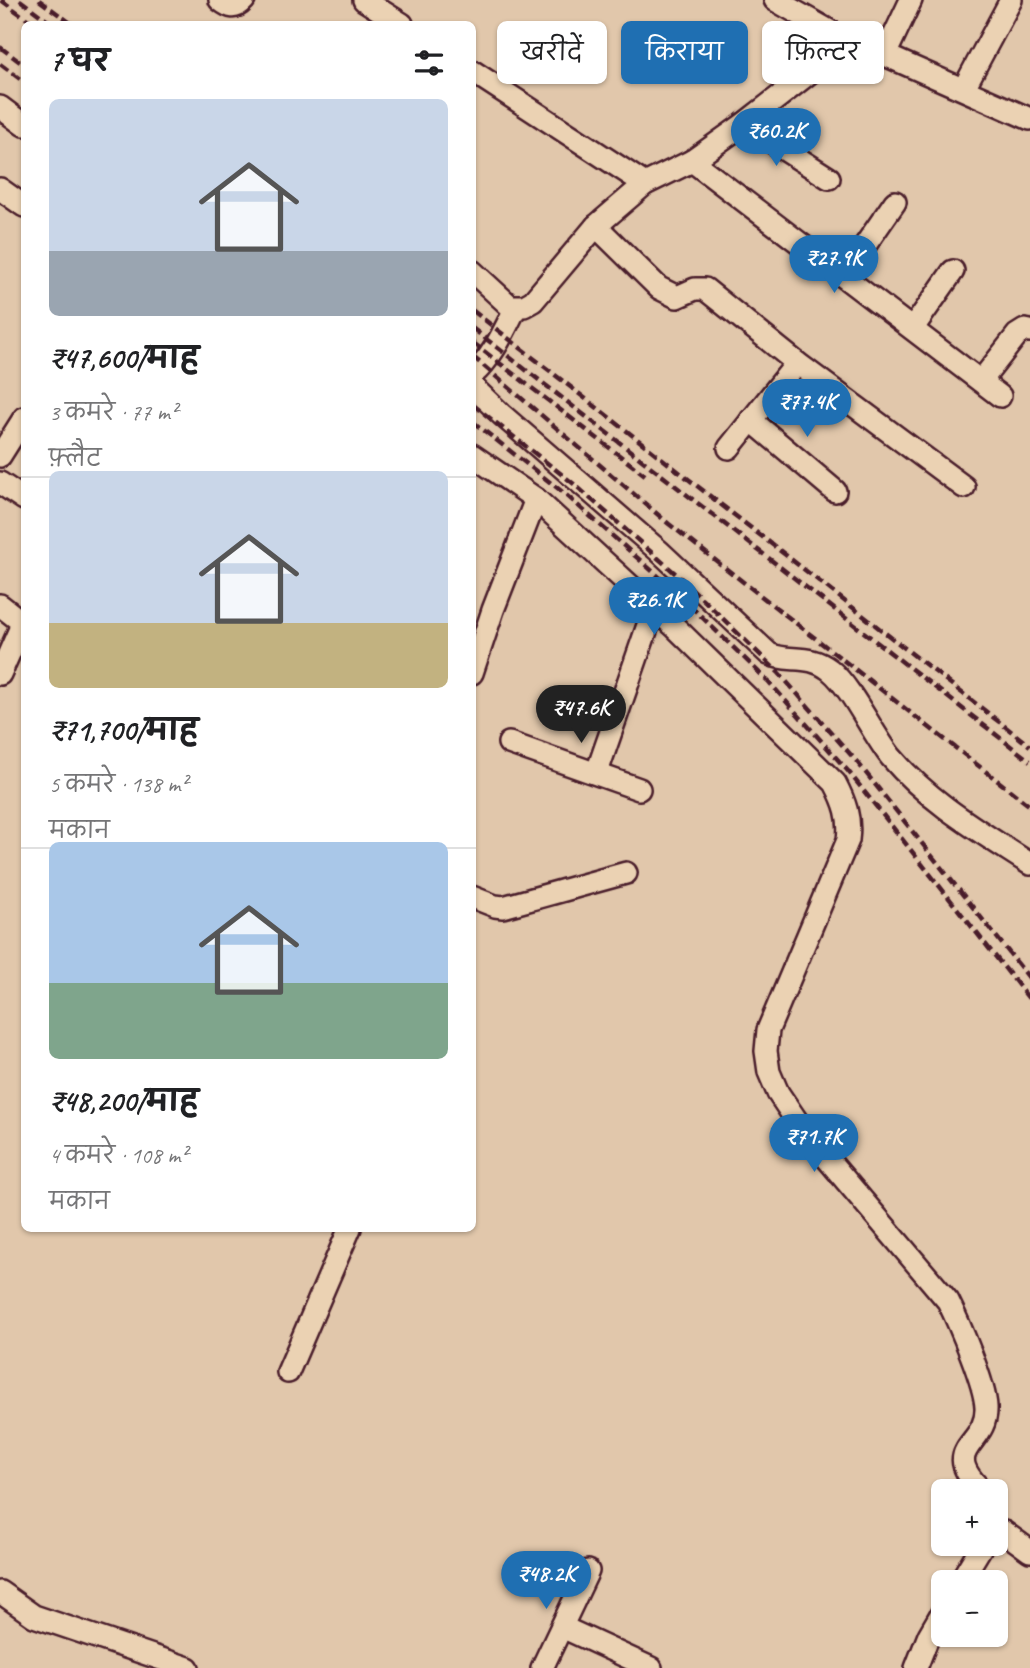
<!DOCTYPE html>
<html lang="hi">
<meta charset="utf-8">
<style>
body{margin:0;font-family:Caveat,"Playpen Sans Deva",sans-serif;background:#f2f2f2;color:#202124;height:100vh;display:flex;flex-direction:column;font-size:26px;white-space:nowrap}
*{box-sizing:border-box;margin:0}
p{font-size:23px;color:#757577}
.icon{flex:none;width:38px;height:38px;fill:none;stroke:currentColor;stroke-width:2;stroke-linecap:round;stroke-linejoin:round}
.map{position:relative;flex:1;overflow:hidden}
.details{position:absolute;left:21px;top:21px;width:455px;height:1211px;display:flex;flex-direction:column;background:#fff;border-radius:10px;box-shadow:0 2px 5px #0004}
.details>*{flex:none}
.banner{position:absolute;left:497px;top:21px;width:427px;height:63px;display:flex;gap:14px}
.fabs{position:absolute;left:931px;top:1479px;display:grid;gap:14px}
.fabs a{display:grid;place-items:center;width:77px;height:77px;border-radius:10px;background:#fff;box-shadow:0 2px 5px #0004;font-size:35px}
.price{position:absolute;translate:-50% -60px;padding:0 16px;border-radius:24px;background:#1f6fb2;color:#fff;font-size:23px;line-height:46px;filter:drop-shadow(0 2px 4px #0008)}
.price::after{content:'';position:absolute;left:50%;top:42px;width:21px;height:16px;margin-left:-10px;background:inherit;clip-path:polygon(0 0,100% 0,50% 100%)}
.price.on{background:#222;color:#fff}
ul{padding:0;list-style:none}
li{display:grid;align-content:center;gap:14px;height:371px;padding:0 28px}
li+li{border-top:2px solid #e0e0e0}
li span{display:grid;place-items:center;height:217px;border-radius:10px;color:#555}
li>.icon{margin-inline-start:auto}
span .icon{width:126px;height:126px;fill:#fffc;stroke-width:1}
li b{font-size:30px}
h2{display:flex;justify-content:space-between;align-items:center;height:84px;padding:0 28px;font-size:30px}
.chip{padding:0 24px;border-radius:10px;background:#fff;box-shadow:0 2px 5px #0004;font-size:24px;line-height:63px}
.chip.on{background:#1f6fb2;color:#fff}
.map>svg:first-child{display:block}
</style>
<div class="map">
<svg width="1030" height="1668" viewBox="0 0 1030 1668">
<rect width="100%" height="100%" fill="#e1c7ab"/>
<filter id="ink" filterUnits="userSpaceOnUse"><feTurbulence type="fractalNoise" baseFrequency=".0143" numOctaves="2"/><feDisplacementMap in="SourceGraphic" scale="14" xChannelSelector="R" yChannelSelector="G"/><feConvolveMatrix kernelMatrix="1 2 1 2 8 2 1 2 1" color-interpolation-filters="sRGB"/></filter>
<g filter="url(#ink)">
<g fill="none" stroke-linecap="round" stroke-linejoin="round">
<g stroke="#4a1f2b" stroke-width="26">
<g id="minor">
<path d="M220,0C230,8 235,10 244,0"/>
<path d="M364,0L402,24"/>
<path d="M775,0L849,42L885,55L1030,119"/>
<path d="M885,55L911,0"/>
<path d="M472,71L645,184"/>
<path d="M964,88L1011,0"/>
<path d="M0,107L24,125"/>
<path d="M744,124L829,178"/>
<path d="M692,161L1000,396"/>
<path d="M0,189L24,206"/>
<path d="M596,226L659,288L677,297L695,289H705L797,363L964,487"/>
<path d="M472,271L510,306H524L533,301L596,226L645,184L692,161L744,124L849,42"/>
<path d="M844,276L895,202"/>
<path d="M913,328L953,271"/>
<path d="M472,375C492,359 505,329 516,307"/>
<path d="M981,381L1017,335L1025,330L1030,331"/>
<path d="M472,386L502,415L659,551L769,654C788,663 809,653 830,670C852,688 872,733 891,757C929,802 981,832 1030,864"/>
<path d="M751,420L835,491"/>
<path d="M729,448L797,363"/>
<path d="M472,455L536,499L675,627L835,783C845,802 851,818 848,840L768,1030L766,1051L769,1072L778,1093L803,1130L948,1301C959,1323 985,1384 986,1407C988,1447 937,1446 982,1491"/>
<path d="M0,456L24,418"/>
<path d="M0,483L24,499"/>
<path d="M0,605L23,623"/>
<path d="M472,673L493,610L536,499"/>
<path d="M0,674L24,620"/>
<path d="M509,743L639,789"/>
<path d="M597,772L654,608"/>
<path d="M472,897L495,906L503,907L626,873"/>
<path d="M288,1372L350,1228"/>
<path d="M996,1530L1004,1532L1030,1551"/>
<path d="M960,1582L983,1544"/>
<path d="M0,1592L34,1616L188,1668"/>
<path d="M562,1627L651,1668"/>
<path d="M542,1668L588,1571"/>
<path d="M916,1668L929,1635L943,1611"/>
</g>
</g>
<use href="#minor" stroke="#ebd2b3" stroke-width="21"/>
<g stroke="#4a1f2b" stroke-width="4.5" stroke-dasharray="10 5" stroke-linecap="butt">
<path d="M1,0L34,24"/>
<path d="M20,0L52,24"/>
<path d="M39,0L72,24"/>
<path d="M0,47L24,65"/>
<path d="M0,64L24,82"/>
<path d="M472,310L1030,746"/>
<path d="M472,328L1030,761"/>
<path d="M472,342L645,475"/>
<path d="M472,356L669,524L1030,806"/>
<path d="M472,404L574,484L684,581L779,673L858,763L1030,979"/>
<path d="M472,421L565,494L675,591L769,682L848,771L1030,1000"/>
</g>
</g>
</g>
</svg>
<div class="fabs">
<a>+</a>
<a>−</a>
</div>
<b class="price" style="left:776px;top:168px">₹60.2K</b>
<b class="price" style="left:834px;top:295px">₹27.9K</b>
<b class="price" style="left:807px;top:439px">₹77.4K</b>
<b class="price" style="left:654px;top:637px">₹26.1K</b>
<b class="price on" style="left:581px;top:745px">₹47.6K</b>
<b class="price" style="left:814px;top:1174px">₹71.7K</b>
<b class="price" style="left:546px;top:1611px">₹48.2K</b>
<div class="banner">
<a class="chip">खरीदें</a>
<a class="chip on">किराया</a>
<a class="chip">फ़िल्टर</a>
</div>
<section class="details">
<h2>7 घर<svg class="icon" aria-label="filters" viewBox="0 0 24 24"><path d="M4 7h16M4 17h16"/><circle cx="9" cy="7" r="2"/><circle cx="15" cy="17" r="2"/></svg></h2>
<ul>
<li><span style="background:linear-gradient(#c9d6e8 70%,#9aa5b1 0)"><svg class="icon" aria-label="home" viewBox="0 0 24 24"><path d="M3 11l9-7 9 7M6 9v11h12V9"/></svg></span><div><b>₹47,600/माह</b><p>3 कमरे · 77 m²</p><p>फ़्लैट</p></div></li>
<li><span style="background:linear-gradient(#c9d6e8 70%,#c2b280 0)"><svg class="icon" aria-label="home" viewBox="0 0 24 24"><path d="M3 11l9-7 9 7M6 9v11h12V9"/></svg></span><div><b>₹71,700/माह</b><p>5 कमरे · 138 m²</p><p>मकान</p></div></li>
<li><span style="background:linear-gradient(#a9c7e8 65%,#7fa58c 0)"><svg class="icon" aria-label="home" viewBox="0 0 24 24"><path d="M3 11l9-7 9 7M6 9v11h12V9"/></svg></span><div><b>₹48,200/माह</b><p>4 कमरे · 108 m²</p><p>मकान</p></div></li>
</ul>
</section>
</div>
